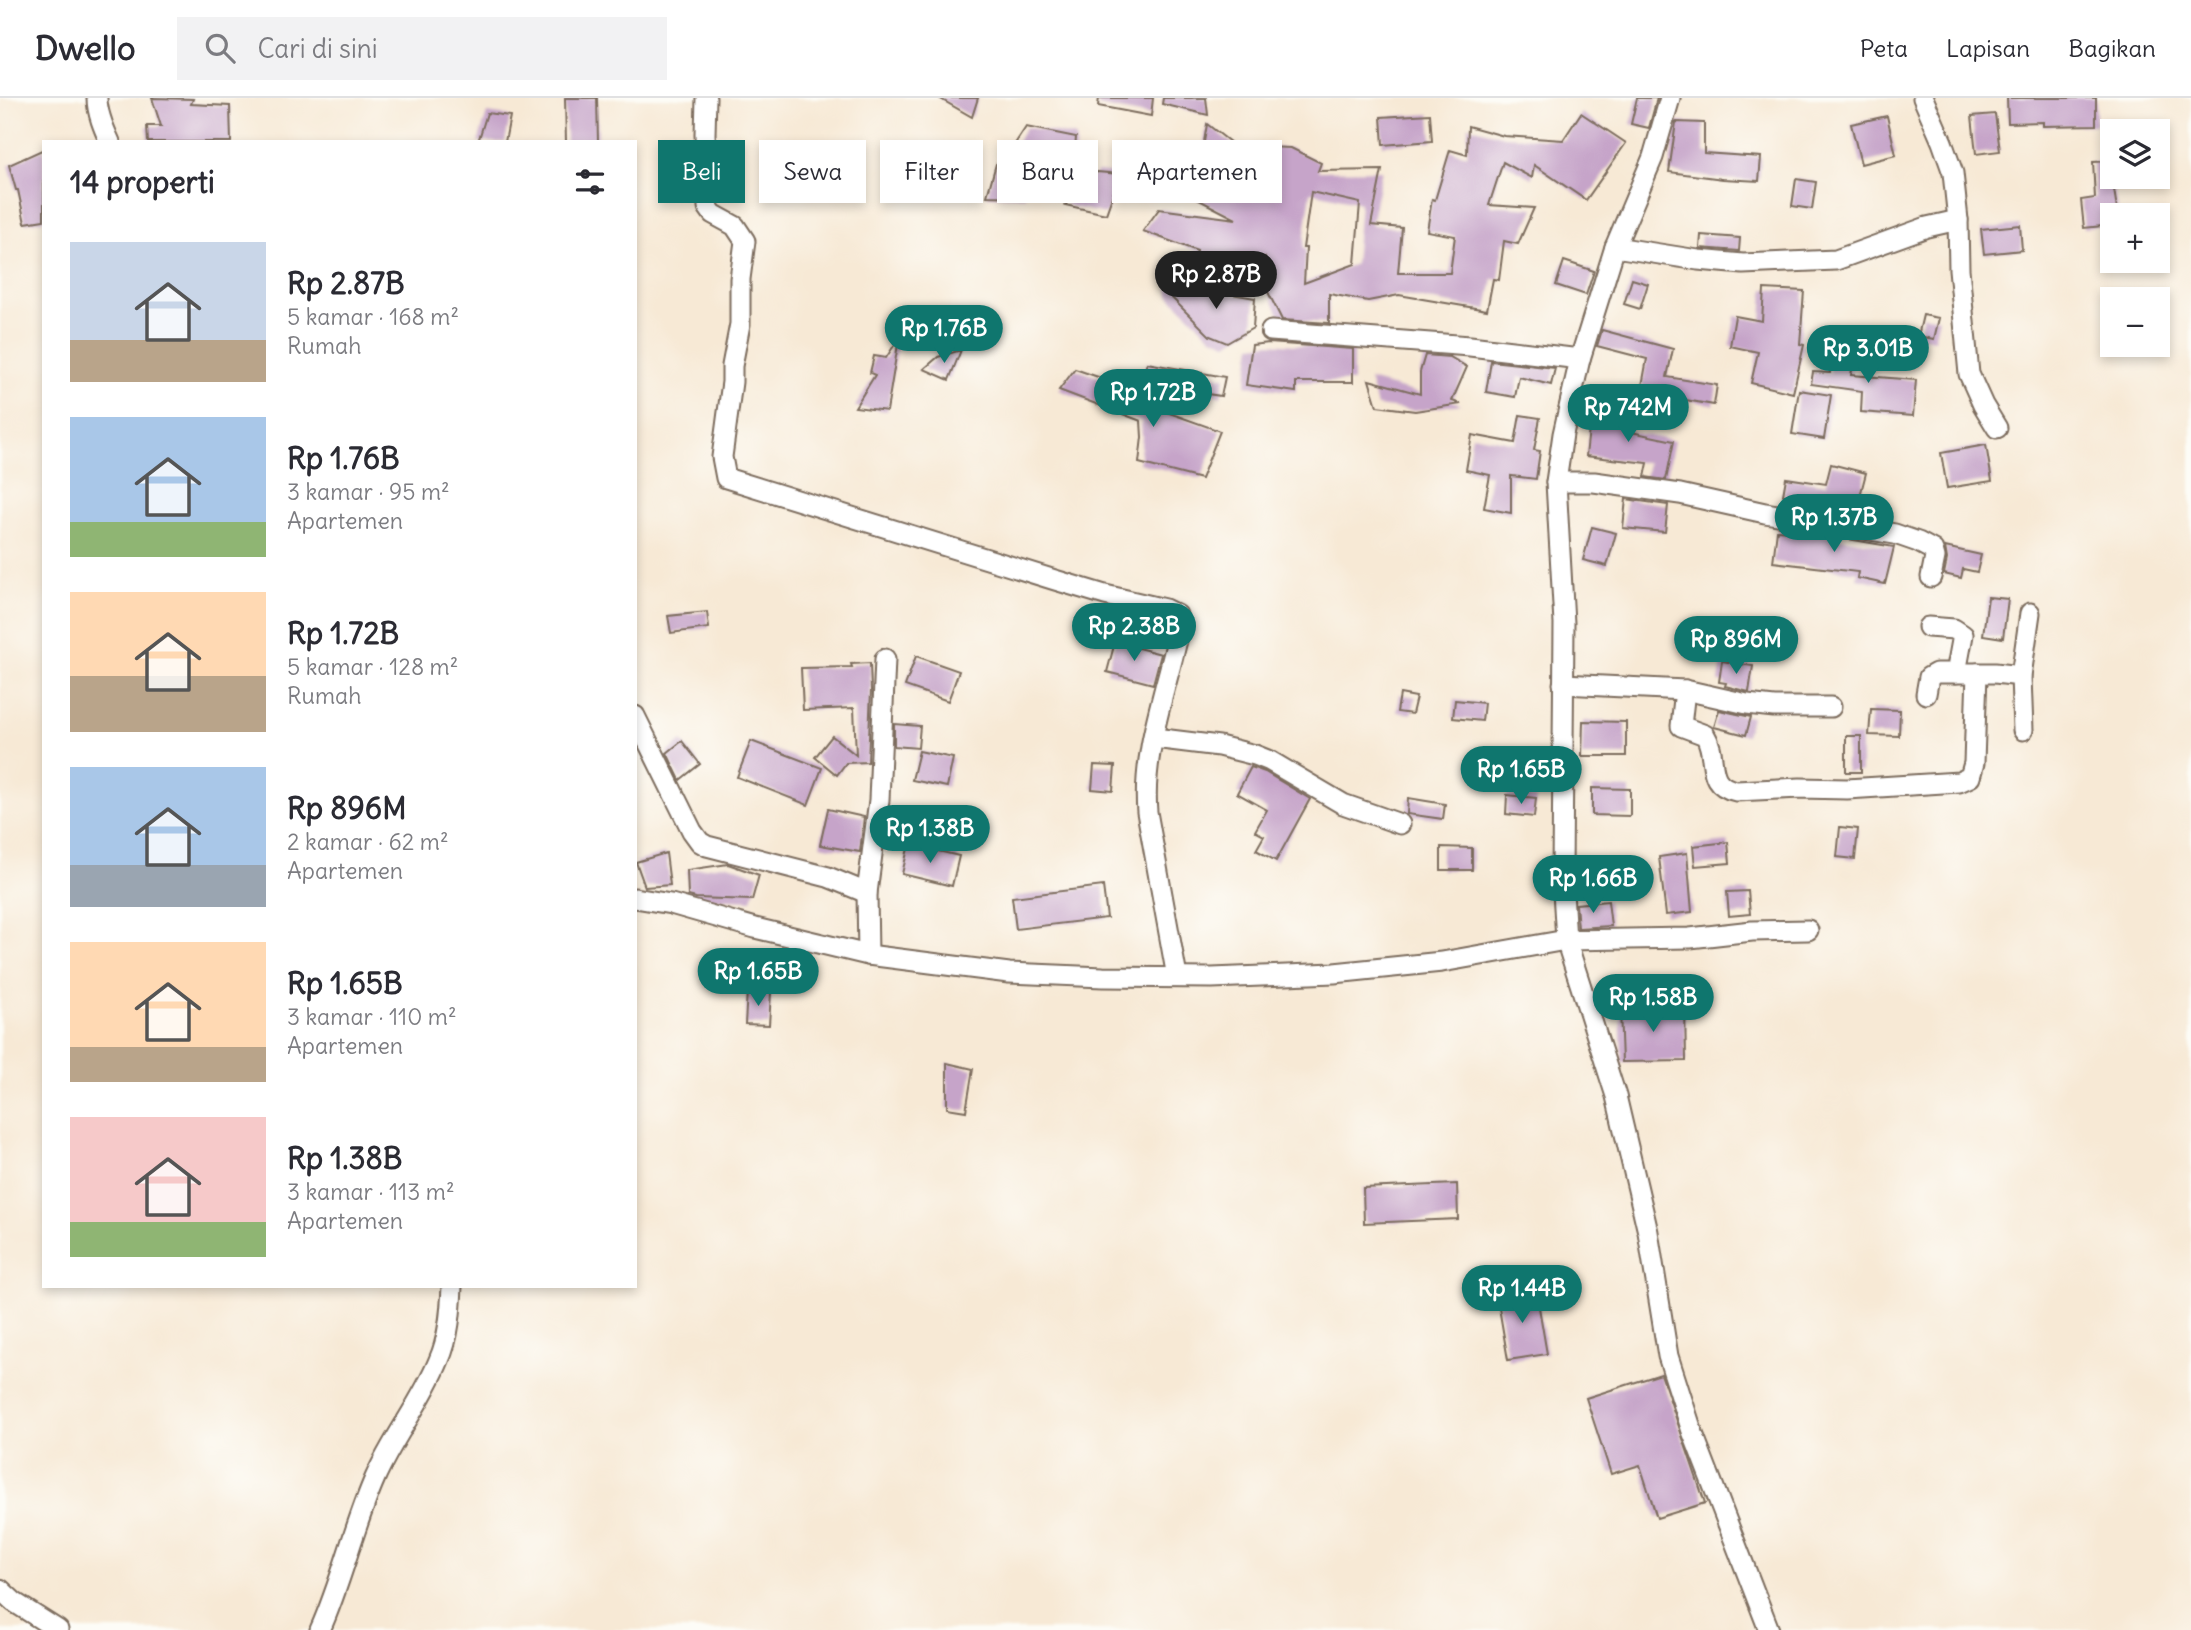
<!DOCTYPE html>
<html lang="id">
<meta charset="utf-8">
<style>
body{margin:0;font-family:Delius,sans-serif;background:#f2f2f3;color:#2b2b33;height:100vh;display:flex;flex-direction:column;font-size:26px;white-space:nowrap}
*{box-sizing:border-box;margin:0}
p{font-size:23px;color:#7c7c81}
.icon{flex:none;width:38px;height:38px;fill:none;stroke:currentColor;stroke-width:2;stroke-linecap:round;stroke-linejoin:round}
.map{position:relative;flex:1;overflow:hidden}
.sheet{position:absolute;left:42px;top:42px;width:595px;height:1148px;display:flex;flex-direction:column;background:#fff;border-radius:0px;box-shadow:0 4px 10px #0003}
.sheet>*{flex:none}
.hud{position:absolute;left:658px;top:42px;width:665px;height:63px;display:flex;gap:14px}
.tools{position:absolute;left:2100px;top:21px;display:grid;gap:14px}
.tools a{display:grid;place-items:center;width:70px;height:70px;border-radius:0px;background:#fff;box-shadow:0 4px 10px #0003;font-size:35px}
.price{position:absolute;translate:-50% -60px;padding:0 16px;border-radius:24px;background:#0f766e;color:#fff;font-size:23px;line-height:46px;filter:drop-shadow(0 2px 4px #0008)}
.price::after{content:'';position:absolute;left:50%;top:42px;width:21px;height:16px;margin-left:-10px;background:inherit;clip-path:polygon(0 0,100% 0,50% 100%)}
.price.current{background:#222;color:#fff}
ul{padding:0;list-style:none}
li{display:flex;align-items:center;gap:21px;height:175px;padding:0 28px}
li span{display:grid;place-items:center;flex:none;width:196px;height:140px;border-radius:0px;color:#555}
li>.icon{margin-inline-start:auto}
span .icon{width:84px;height:84px;fill:#fffc;stroke-width:1}
li b{font-size:30px}
h2{display:flex;justify-content:space-between;align-items:center;height:84px;padding:0 28px;font-size:30px}
.tag{padding:0 24px;border-radius:0px;background:#fff;box-shadow:0 4px 10px #0003;font-size:24px;line-height:63px}
.tag.current{background:#0f766e;color:#fff}
header{display:flex;align-items:center;gap:42px;box-sizing:border-box;height:98px;padding:0 35px;background:#fff;border-bottom:2px solid #e1e1e2}
header strong{font-size:33px}
nav{display:flex;gap:38px;margin-inline-start:auto;font-size:24px}
.search{width:490px;height:63px;background:#f2f2f3;display:flex;align-items:center;gap:18px;box-sizing:border-box;padding:0 24px;border-radius:0px;color:#7c7c81;font-size:26px}
.map>svg:first-child{display:block}
</style>
<header>
<strong>Dwello</strong>
<div class="search"><svg class="icon" aria-label="search" viewBox="0 0 24 24"><circle cx="10" cy="10" r="6"/><path d="M15 15l6 6"/></svg>Cari di sini</div>
<nav><a>Peta</a><a>Lapisan</a><a>Bagikan</a></nav>
</header>
<div class="map">
<svg width="2191" height="1532" viewBox="0 0 2191 1532">
<rect width="100%" height="100%" fill="#fdfcf7"/>
<filter id="ink" filterUnits="userSpaceOnUse"><feTurbulence type="fractalNoise" baseFrequency=".0143" numOctaves="2"/><feDisplacementMap in="SourceGraphic" scale="14" xChannelSelector="R" yChannelSelector="G"/><feConvolveMatrix kernelMatrix="1 2 1 2 8 2 1 2 1" color-interpolation-filters="sRGB"/></filter>
<filter id="wash" filterUnits="userSpaceOnUse"><feTurbulence type="fractalNoise" baseFrequency=".00686" numOctaves="4" result="noise"/><feDisplacementMap in="SourceGraphic" scale="28" xChannelSelector="R" yChannelSelector="G"/><feGaussianBlur stdDeviation="1.57" result="paint"/><feColorMatrix in="noise" values="0 0 0 0 0 0 0 0 0 0 0 0 0 0 0 0 0 1.4 0 .05"/><feComposite in="paint" operator="in"/></filter>
<g filter="url(#wash)">
<rect width="100%" height="100%" fill="#f7e9d5"/>
<g id="blocks">
<g fill="#c6a4c9" fill-rule="evenodd">
<path d="M152,0L193,1L191,6L230,8L231,44H148L147,28H161Z"/>
<path d="M565,0H597L598,44H566Z"/>
<path d="M939,0H978L972,19Z"/>
<path d="M1099,0H1153L1151,18L1098,8Z"/>
<path d="M1163,0H1206L1208,17L1162,6Z"/>
<path d="M1637,0H1657L1649,30L1631,26Z"/>
<path d="M2007,0H2096V27L2043,28V24L2008,25Z"/>
<path d="M487,15L510,18L505,44H478Z"/>
<path d="M1581,15L1626,45L1586,102L1534,67L1532,80L1503,64L1489,107L1534,110L1518,146L1504,143L1499,182L1493,181L1487,212L1399,197L1368,203L1329,196V225L1282,222L1263,184L1265,159L1195,169L1197,153L1143,133L1159,111L1236,121L1166,85L1189,53L1202,56L1207,26L1235,48L1260,72L1265,49L1291,50L1321,65L1318,73L1382,72L1371,127L1402,130L1398,175H1450L1455,138L1427,133L1432,101L1435,102L1450,52L1467,57L1468,28L1504,38L1563,42ZM1311,94L1360,105L1355,166L1304,185L1306,150H1303Z"/>
<path d="M1430,16L1432,43L1383,47L1381,19Z"/>
<path d="M1995,16L2000,53L1976,56L1972,18Z"/>
<path d="M1887,18L1896,57L1861,66L1851,26Z"/>
<path d="M1676,24L1704,25V55L1761,59L1759,83L1723,81L1669,74Z"/>
<path d="M1026,29L1076,39L1074,67L1044,59L1024,99L987,98L996,66L1001,67Z"/>
<path d="M44,51V122L25,125L18,92H16L9,67Z"/>
<path d="M2112,63V79L2118,117H2112V127L2084,130L2081,102L2095,100L2093,64Z"/>
<path d="M1097,74L1120,76L1106,116L1065,107Z"/>
<path d="M1796,81L1816,84L1812,111L1792,108Z"/>
<path d="M2020,127L2022,152L1984,156L1981,131Z"/>
<path d="M1701,137L1740,140L1739,153L1700,150Z"/>
<path d="M1564,163L1594,173L1586,197L1556,187Z"/>
<path d="M1632,181L1648,186L1640,211L1624,206Z"/>
<path d="M1168,185L1255,200L1253,230L1227,245L1210,238L1169,197Z"/>
<path d="M1764,191L1804,193L1800,246L1804,247L1793,295L1751,285L1758,254L1730,248L1735,218L1762,223Z"/>
<path d="M1923,217L1939,220L1934,241L1918,238Z"/>
<path d="M1602,232L1673,251L1667,279L1717,287L1714,307L1663,298L1662,307L1639,304L1647,261L1597,248Z"/>
<path d="M899,240L887,313L855,309L875,277L870,275L874,258L886,260Z"/>
<path d="M1834,243L1857,246L1851,277L1916,282L1913,318L1861,314L1862,293L1811,286L1813,274L1830,275Z"/>
<path d="M1269,245L1353,251V284H1296V294L1246,287L1252,247Z"/>
<path d="M961,252L949,282L924,271L938,259Z"/>
<path d="M1425,257L1450,259L1467,269L1452,303L1461,306L1415,313L1377,308L1369,282L1420,296V274Z"/>
<path d="M1491,263L1555,270L1551,287L1519,279L1515,299L1486,294Z"/>
<path d="M1147,265L1225,279L1221,298L1140,286Z"/>
<path d="M1075,271L1101,280L1099,290L1220,333L1201,381L1139,365L1142,339L1141,323L1059,292Z"/>
<path d="M1799,292L1831,297L1824,341L1792,336Z"/>
<path d="M1591,313L1633,317L1631,334L1674,343L1666,382L1645,379L1648,365L1586,358Z"/>
<path d="M1520,317L1540,320L1534,352L1540,353L1536,381L1511,378V415L1484,410L1490,377L1466,372L1472,337L1515,345Z"/>
<path d="M1986,347L1992,383L1947,390L1941,355Z"/>
<path d="M1831,366L1866,375L1855,417L1819,411L1821,403L1783,397L1786,380L1826,386Z"/>
<path d="M1626,401L1668,407L1665,434L1623,430Z"/>
<path d="M1592,429L1616,435L1607,468L1583,462Z"/>
<path d="M1777,432L1813,435L1894,449L1885,486L1857,480L1858,474L1773,464Z"/>
<path d="M1945,449L1981,457L1977,474L1963,471L1961,480L1944,476L1947,461Z"/>
<path d="M1988,499L2008,501L2003,540L1983,537Z"/>
<path d="M707,514L709,530L671,535L668,518Z"/>
<path d="M1686,524L1712,525V548L1685,547Z"/>
<path d="M1115,544L1161,556L1153,586L1107,574Z"/>
<path d="M916,558L959,573L948,603L905,588Z"/>
<path d="M1722,563L1753,568L1749,594L1725,588L1726,585L1719,584Z"/>
<path d="M870,565L871,592L868,664L846,665L837,677L815,659L832,638L856,657L854,610L803,612L801,570L852,569L851,566Z"/>
<path d="M1400,596L1416,599L1412,616L1397,614Z"/>
<path d="M1455,602L1484,605L1482,623L1453,620Z"/>
<path d="M1871,611L1900,612L1899,638L1869,637Z"/>
<path d="M1719,612L1751,619L1746,637L1714,629Z"/>
<path d="M1583,623L1626,624V658H1582Z"/>
<path d="M894,626L920,628L918,650L894,648Z"/>
<rect x="1846" y="638" width="15" height="36"/>
<path d="M682,643L700,666L680,682L667,655Z"/>
<path d="M751,643L822,670L808,707L737,679Z"/>
<path d="M919,653L953,660L947,689L912,682Z"/>
<path d="M1484,654L1526,662L1521,692L1478,685Z"/>
<path d="M1094,667L1115,668L1113,693L1092,691Z"/>
<path d="M1251,669L1265,674L1310,701L1276,763L1256,752L1264,738L1255,733L1267,712L1237,695Z"/>
<path d="M1592,690L1630,691V718L1592,717Z"/>
<path d="M1507,697L1536,700L1534,719L1506,716Z"/>
<path d="M1408,700L1445,706L1443,721L1407,716Z"/>
<path d="M828,711L864,719L860,754L820,747Z"/>
<path d="M1840,729L1858,731L1855,761L1837,759Z"/>
<path d="M1728,744L1730,765L1695,768L1693,748Z"/>
<path d="M909,746L959,758L952,788L902,776Z"/>
<path d="M1441,749L1472,750V772H1441Z"/>
<path d="M666,755L670,787L645,789L636,764Z"/>
<path d="M1687,755L1692,814L1666,817L1659,759Z"/>
<path d="M728,766L759,777L752,802L696,800L688,798L687,772Z"/>
<path d="M1103,788L1107,820L1016,831L1012,799Z"/>
<path d="M1748,793L1750,816L1729,818L1727,794Z"/>
<path d="M1608,803L1611,828L1578,830L1576,806Z"/>
<path d="M747,893L771,894L769,927L745,926Z"/>
<path d="M1685,909L1686,963L1622,964L1620,910Z"/>
<path d="M947,965L973,971L966,1013L947,1010Z"/>
<path d="M1457,1086L1458,1121L1364,1125L1363,1090Z"/>
<path d="M1536,1192L1547,1256L1508,1262L1497,1198Z"/>
<path d="M1661,1276L1705,1405L1657,1420L1640,1367L1611,1376L1586,1300Z"/>
</g>
</g>
</g>
<g filter="url(#ink)">
<use href="#blocks" fill-opacity="0" stroke="#7d6d5e" stroke-width="2"/>
<g fill="none" stroke-linecap="round" stroke-linejoin="round">
<g stroke="#7d6d5e" stroke-width="23">
<g id="minor">
<path d="M97,0C97,15 104,31 110,44"/>
<path d="M706,0L705,36L708,109L713,116L735,128L745,143L740,181V226L732,268V284L722,359L726,380L1055,482L1105,497L1165,511L1177,517L1179,527L1178,538C1165,595 1142,656 1147,714L1177,879"/>
<path d="M1670,0L1653,59L1615,149L1580,261L1563,336L1556,384L1564,525L1562,777L1566,842L1616,998L1648,1134L1668,1258L1692,1333L1769,1532"/>
<path d="M1923,0L1942,44L1953,75L1958,122L1959,171L1969,276L1983,307L1997,330"/>
<path d="M1615,149L1698,162L1743,166L1836,162L1927,129L1958,122"/>
<path d="M1271,233L1470,248L1580,261"/>
<path d="M1556,384H1594L1680,396L1765,415L1895,436L1918,444L1933,452L1935,459L1931,479"/>
<path d="M1928,529L1954,531L1963,537L1956,575"/>
<path d="M1563,586L1685,592L1747,606L1774,609H1831"/>
<path d="M1685,592L1681,628L1705,637C1719,659 1703,686 1736,693L1800,690L1847,691L1959,684L1970,679L1974,665L1977,575"/>
<path d="M1926,596L1929,579L1936,575H1995L2021,578"/>
<path d="M635,618L692,733L700,744L707,748L828,779L867,795"/>
<path d="M2023,632L2021,578L2030,515"/>
<path d="M1154,640L1219,648L1255,657L1270,663L1343,706L1400,726"/>
<path d="M635,800L671,806L755,830L868,857L1009,875L1103,879L1212,880L1334,875L1442,864L1566,842L1690,840L1752,833L1808,832"/>
<path d="M868,857L867,795L879,702L885,561"/>
<path d="M0,1491L14,1504L58,1532"/>
<path d="M320,1532C342,1483 353,1430 375,1380C393,1339 422,1304 439,1262C449,1240 451,1212 452,1188"/>
</g>
</g>
<use href="#minor" stroke="#fff" stroke-width="19"/>
</g>
</g>
</svg>
<div class="tools">
<a><svg class="icon" aria-label="layers" viewBox="0 0 24 24"><path d="M12 4l9 5-9 5-9-5zM3 14l9 5 9-5"/></svg></a>
<a>+</a>
<a>−</a>
</div>
<b class="price current" style="left:1216px;top:213px">Rp 2.87B</b>
<b class="price" style="left:944px;top:267px">Rp 1.76B</b>
<b class="price" style="left:1868px;top:287px">Rp 3.01B</b>
<b class="price" style="left:1153px;top:331px">Rp 1.72B</b>
<b class="price" style="left:1628px;top:346px">Rp 742M</b>
<b class="price" style="left:1834px;top:456px">Rp 1.37B</b>
<b class="price" style="left:1134px;top:565px">Rp 2.38B</b>
<b class="price" style="left:1736px;top:578px">Rp 896M</b>
<b class="price" style="left:1521px;top:708px">Rp 1.65B</b>
<b class="price" style="left:930px;top:767px">Rp 1.38B</b>
<b class="price" style="left:1593px;top:817px">Rp 1.66B</b>
<b class="price" style="left:758px;top:910px">Rp 1.65B</b>
<b class="price" style="left:1653px;top:936px">Rp 1.58B</b>
<b class="price" style="left:1522px;top:1227px">Rp 1.44B</b>
<div class="hud">
<a class="tag current">Beli</a>
<a class="tag">Sewa</a>
<a class="tag">Filter</a>
<a class="tag">Baru</a>
<a class="tag">Apartemen</a>
</div>
<section class="sheet">
<h2>14 properti<svg class="icon" aria-label="filters" viewBox="0 0 24 24"><path d="M4 7h16M4 17h16"/><circle cx="9" cy="7" r="2"/><circle cx="15" cy="17" r="2"/></svg></h2>
<ul>
<li><span style="background:linear-gradient(#c9d6e8 70%,#b9a48a 0)"><svg class="icon" aria-label="home" viewBox="0 0 24 24"><path d="M3 11l9-7 9 7M6 9v11h12V9"/></svg></span><div><b>Rp 2.87B</b><p>5 kamar · 168 m²</p><p>Rumah</p></div></li>
<li><span style="background:linear-gradient(#a9c7e8 75%,#8fb573 0)"><svg class="icon" aria-label="home" viewBox="0 0 24 24"><path d="M3 11l9-7 9 7M6 9v11h12V9"/></svg></span><div><b>Rp 1.76B</b><p>3 kamar · 95 m²</p><p>Apartemen</p></div></li>
<li><span style="background:linear-gradient(#ffd9b3 60%,#b9a48a 0)"><svg class="icon" aria-label="home" viewBox="0 0 24 24"><path d="M3 11l9-7 9 7M6 9v11h12V9"/></svg></span><div><b>Rp 1.72B</b><p>5 kamar · 128 m²</p><p>Rumah</p></div></li>
<li><span style="background:linear-gradient(#a9c7e8 70%,#9aa5b1 0)"><svg class="icon" aria-label="home" viewBox="0 0 24 24"><path d="M3 11l9-7 9 7M6 9v11h12V9"/></svg></span><div><b>Rp 896M</b><p>2 kamar · 62 m²</p><p>Apartemen</p></div></li>
<li><span style="background:linear-gradient(#ffd9b3 75%,#b9a48a 0)"><svg class="icon" aria-label="home" viewBox="0 0 24 24"><path d="M3 11l9-7 9 7M6 9v11h12V9"/></svg></span><div><b>Rp 1.65B</b><p>3 kamar · 110 m²</p><p>Apartemen</p></div></li>
<li><span style="background:linear-gradient(#f6c9c9 75%,#8fb573 0)"><svg class="icon" aria-label="home" viewBox="0 0 24 24"><path d="M3 11l9-7 9 7M6 9v11h12V9"/></svg></span><div><b>Rp 1.38B</b><p>3 kamar · 113 m²</p><p>Apartemen</p></div></li>
</ul>
</section>
</div>
